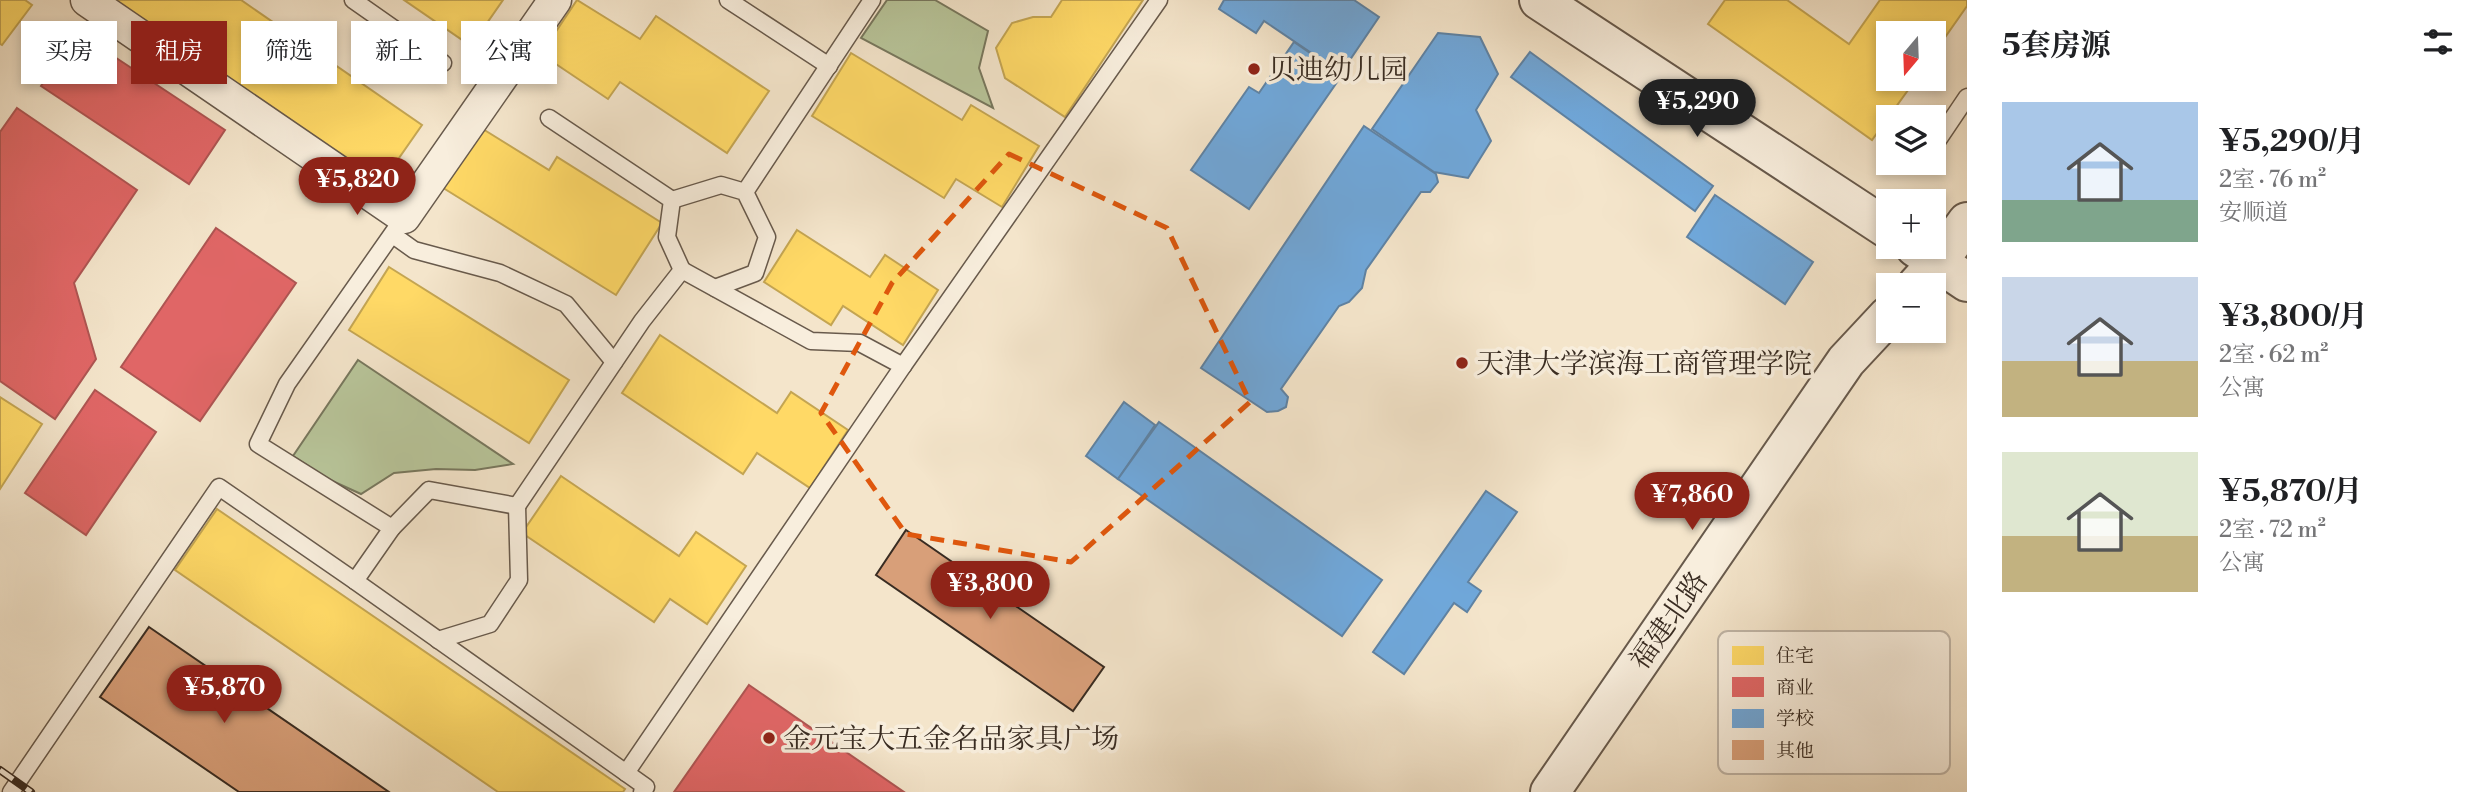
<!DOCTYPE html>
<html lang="zh">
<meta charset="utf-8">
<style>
body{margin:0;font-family:"Libre Bodoni","Noto Serif SC",serif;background:#f2f2f2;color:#202124;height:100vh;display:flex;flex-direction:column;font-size:26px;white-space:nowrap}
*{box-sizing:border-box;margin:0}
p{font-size:23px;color:#757577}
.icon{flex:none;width:38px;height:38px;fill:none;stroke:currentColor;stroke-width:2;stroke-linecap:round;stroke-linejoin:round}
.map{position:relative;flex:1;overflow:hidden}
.panel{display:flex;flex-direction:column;background:#fff;width:525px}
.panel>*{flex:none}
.top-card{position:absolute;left:21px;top:21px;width:665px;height:63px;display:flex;gap:14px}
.needle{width:46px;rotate:199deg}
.fabs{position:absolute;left:1876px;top:21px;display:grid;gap:14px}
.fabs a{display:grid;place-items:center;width:70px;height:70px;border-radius:0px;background:#fff;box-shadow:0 4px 10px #0003;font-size:35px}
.price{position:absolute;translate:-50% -60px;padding:0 16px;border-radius:24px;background:#8f2418;color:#fff;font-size:23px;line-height:46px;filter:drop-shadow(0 2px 4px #0008)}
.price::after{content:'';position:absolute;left:50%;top:42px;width:21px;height:16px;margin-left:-10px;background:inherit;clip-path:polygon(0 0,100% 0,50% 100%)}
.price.on{background:#222;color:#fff}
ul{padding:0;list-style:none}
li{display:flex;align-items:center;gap:21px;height:175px;padding:0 35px}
li span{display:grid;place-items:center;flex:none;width:196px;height:140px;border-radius:0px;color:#555}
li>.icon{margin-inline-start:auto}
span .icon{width:84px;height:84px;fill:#fffc;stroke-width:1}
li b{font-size:30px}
h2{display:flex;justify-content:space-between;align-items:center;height:84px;padding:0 35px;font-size:30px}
.chip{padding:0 24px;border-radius:0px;background:#fff;box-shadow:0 4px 10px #0003;font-size:24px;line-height:63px}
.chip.on{background:#8f2418;color:#fff}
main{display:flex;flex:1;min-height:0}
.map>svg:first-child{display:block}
</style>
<main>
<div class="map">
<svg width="1967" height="792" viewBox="0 0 1967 792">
<rect width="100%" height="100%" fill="#f4e5cb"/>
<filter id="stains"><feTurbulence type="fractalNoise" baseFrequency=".00286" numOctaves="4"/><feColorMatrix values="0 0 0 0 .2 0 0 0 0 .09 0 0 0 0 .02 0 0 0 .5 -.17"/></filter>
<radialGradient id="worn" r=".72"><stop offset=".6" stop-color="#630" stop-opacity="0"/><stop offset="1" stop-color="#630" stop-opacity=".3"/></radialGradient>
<g fill="#b8c59a" stroke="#78785e" stroke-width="2">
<path d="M887,0H935L988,31L979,68L993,108L861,38Z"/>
<path d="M358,360L513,464L475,470L436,469L394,473L361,494L328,479L293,456Z"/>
</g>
<g fill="#ffd966" stroke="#c4a552" stroke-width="2">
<path d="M0,0H25L32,5L2,45L0,44Z"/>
<path d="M104,0H241L422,125L378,188Z"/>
<path d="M404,0H503L471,46Z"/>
<path d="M577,0L640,39L656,16L769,91L727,153L620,82L608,99L541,54Z"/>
<path d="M1062,0H1143L1065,117L1005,78L996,48L1012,23L1033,17H1051Z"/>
<path d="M1725,0H1787L1849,44L1880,0H1967V6L1934,53V33H1888V79H1916L1872,140L1708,24Z"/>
<path d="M851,53L962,120L971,105L1039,146L1002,207L956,179L944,198L812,116Z"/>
<path d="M478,126L549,170L557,157L662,223L616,295L440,186Z"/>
<path d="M797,230L870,277L885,255L938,290L903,345L843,306L831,325L764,282Z"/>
<path d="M389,267L569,380L529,443L349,330Z"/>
<path d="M660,335L777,413L791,392L848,430L810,488L757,453L743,474L622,393Z"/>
<path d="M0,397L42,424L0,489Z"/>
<path d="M561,476L679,556L696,532L746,566L707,624L670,599L654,622L522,533Z"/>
<path d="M217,509L625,789L623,792H498L175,570Z"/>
</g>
<g fill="#e06666" stroke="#ae5552" stroke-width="2">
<path d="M77,32L225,130L189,184L41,86Z"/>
<path d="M17,108L137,190L74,283L96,359L55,419L0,381V132Z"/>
<path d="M216,228L296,283L200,421L121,367Z"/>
<path d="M95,390L156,432L86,535L25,493Z"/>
<path d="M749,685L904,792H674Z"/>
</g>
<g fill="#6fa8dc" stroke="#5f83a4" stroke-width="2">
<path d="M1224,0H1354L1379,17L1341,73L1264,21L1256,33L1219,9Z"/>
<path d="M1438,33L1480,37L1498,74L1476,110L1491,141L1468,178L1434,172L1372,129Z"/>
<path d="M1294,42L1342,75L1249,209L1191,170L1249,87L1259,93Z"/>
<path d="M1530,52L1713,186L1695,211L1511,77Z"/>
<path d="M1364,126L1436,174L1438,182L1430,192H1421L1366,270L1362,288L1349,302L1339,306L1281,389L1288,397L1286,407L1278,411L1267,412L1201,368Z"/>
<path d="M1715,195L1813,262L1785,304L1687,237Z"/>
<path d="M1124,402L1155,425L1118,479L1086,456Z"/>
<path d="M1159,422L1382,580L1342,636L1118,479Z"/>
<path d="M1486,491L1517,512L1468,582L1481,591L1467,612L1454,603L1404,674L1373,652Z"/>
</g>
<g fill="#d89f79" stroke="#392c22" stroke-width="2">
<path d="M906,530L1104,667L1073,711L876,575Z"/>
<path d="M149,627L389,792H239L100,697Z"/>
</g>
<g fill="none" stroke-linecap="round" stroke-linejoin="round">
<g stroke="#685a4c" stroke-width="19">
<g id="service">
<path d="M353,0L443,63"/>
<path d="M728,0L829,66"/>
<path d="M549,118L672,200L667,237L682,270"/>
<path d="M1934,146L1967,97"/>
<path d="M745,192L872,0"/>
<path d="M672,200L721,185L745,192L767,237L755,273L715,288"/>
<path d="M393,235L414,250L500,273L566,304L614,362"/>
<path d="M903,366L1159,0"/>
<path d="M392,528L429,490L517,506L642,321L682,270L811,341L860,343L903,366L626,773"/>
<path d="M355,581L646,787L642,792"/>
<path d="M438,640L490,624L519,580L517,506"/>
<path d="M11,792L219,487L355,581L392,528L258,444L287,384L404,217"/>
</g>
</g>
<g stroke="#685a4c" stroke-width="35">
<path id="minor" d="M87,0L404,217L555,0"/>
</g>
<g stroke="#685a4c" stroke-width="42">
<g id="tertiary">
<path d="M1539,0L1888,229"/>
<path d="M1915,247L1967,282"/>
<path d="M1917,285L1938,262L1967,222"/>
<path d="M1550,792L1846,361L1888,316"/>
</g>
</g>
<use href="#service" stroke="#f8eedd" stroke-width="16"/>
<use href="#minor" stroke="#f8eedd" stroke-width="32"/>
<use href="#tertiary" stroke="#f8eedd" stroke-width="38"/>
<g stroke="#392c22" stroke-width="8">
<path id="rail" d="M0,770L31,792"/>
</g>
<use href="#rail" stroke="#f8eedd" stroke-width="5" stroke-dasharray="16" stroke-linecap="butt"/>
</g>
<path fill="none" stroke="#df570d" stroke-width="5" stroke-dasharray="14 9" stroke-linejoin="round" d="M1009,154L1167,228L1250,402L1071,562L906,534L821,413L892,283Z"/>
<g fill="#8f2418" stroke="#f8eedd" stroke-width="2.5">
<circle cx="1254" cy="69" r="7"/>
<circle cx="1462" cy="363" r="7"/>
<circle cx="769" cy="738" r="7"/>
</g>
<g text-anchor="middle" stroke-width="7" stroke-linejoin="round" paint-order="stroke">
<g font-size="28" fill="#392c22" stroke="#f8eedd" text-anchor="start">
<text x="1268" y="79">贝迪幼儿园</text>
<text x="1476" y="373">天津大学滨海工商管理学院</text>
<text x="783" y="748">金元宝大五金名品家具广场</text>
</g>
<g font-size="28" fill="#392c22" stroke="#f8eedd">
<text transform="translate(1668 620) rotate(-55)" y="10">福建北路</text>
</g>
</g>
<rect x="1718" y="631" width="232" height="143" rx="10" fill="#f8eedd" stroke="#bfb4a5" stroke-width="2"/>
<rect x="1732" y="646" width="32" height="19" fill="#ffd966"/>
<rect x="1732" y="677" width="32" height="20" fill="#e06666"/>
<rect x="1732" y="709" width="32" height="19" fill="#6fa8dc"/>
<rect x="1732" y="740" width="32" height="20" fill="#d89f79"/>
<g font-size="19" fill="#392c22">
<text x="1776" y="662">住宅</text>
<text x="1776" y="694">商业</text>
<text x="1776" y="725">学校</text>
<text x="1776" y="757">其他</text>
</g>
<rect width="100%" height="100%" filter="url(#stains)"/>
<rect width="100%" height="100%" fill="url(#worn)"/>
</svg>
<div class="fabs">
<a><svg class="needle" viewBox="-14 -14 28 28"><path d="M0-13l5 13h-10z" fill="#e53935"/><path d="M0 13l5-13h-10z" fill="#757577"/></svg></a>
<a><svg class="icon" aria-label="layers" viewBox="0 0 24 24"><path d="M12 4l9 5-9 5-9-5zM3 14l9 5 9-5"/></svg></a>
<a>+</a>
<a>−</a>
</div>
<b class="price on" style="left:1697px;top:139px">¥5,290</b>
<b class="price" style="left:357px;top:217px">¥5,820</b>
<b class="price" style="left:1692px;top:532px">¥7,860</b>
<b class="price" style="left:990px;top:621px">¥3,800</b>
<b class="price" style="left:224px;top:725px">¥5,870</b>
<div class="top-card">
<a class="chip">买房</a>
<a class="chip on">租房</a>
<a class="chip">筛选</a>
<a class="chip">新上</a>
<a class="chip">公寓</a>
</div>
</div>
<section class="panel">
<h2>5套房源<svg class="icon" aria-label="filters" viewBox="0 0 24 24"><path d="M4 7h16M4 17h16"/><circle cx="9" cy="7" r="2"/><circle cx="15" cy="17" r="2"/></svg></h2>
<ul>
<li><span style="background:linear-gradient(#a9c7e8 70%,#7fa58c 0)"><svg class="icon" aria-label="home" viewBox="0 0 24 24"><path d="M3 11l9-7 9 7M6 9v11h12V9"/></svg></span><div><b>¥5,290/月</b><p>2室 · 76 m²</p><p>安顺道</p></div></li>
<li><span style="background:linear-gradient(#c9d6e8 60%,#c2b280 0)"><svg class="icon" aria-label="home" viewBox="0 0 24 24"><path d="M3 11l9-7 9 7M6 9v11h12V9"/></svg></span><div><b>¥3,800/月</b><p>2室 · 62 m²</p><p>公寓</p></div></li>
<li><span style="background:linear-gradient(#dfe7d0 60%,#c2b280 0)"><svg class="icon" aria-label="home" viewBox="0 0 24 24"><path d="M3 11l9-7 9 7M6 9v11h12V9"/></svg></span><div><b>¥5,870/月</b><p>2室 · 72 m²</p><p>公寓</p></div></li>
</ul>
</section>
</main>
